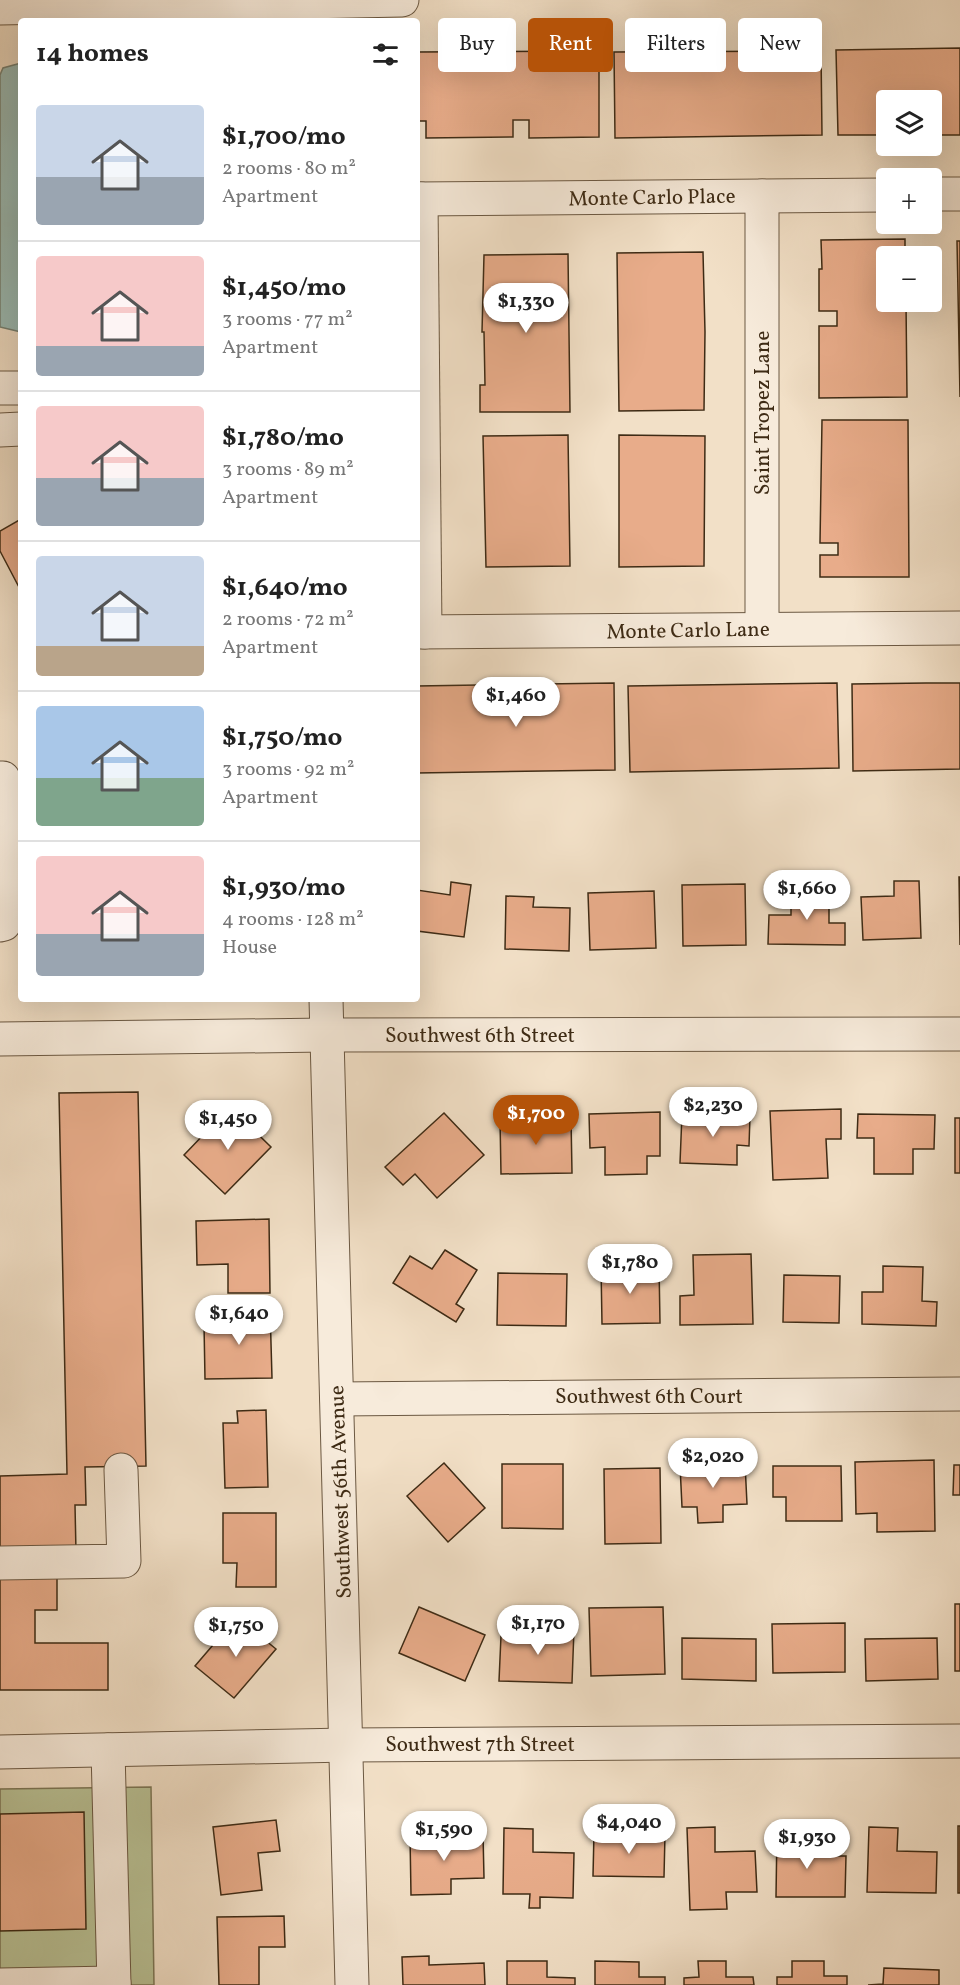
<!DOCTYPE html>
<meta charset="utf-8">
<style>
body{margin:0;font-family:Vollkorn,serif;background:#f6f6f6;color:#222;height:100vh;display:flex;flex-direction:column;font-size:22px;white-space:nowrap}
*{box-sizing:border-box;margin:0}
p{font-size:20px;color:#767676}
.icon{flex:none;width:33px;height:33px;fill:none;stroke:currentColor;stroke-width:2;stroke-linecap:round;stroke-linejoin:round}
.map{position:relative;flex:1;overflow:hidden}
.panel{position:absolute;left:18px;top:18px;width:402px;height:984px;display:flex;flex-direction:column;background:#fff;border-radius:6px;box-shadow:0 6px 24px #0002}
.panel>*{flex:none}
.banner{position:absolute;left:438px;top:18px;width:432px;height:54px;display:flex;gap:12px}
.controls{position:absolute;left:876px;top:90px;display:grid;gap:12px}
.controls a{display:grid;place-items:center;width:66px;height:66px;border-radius:6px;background:#fff;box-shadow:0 6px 24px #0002;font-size:30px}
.price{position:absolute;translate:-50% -51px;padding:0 14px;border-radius:21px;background:#fff;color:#222;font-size:20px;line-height:39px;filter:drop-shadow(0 2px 3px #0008)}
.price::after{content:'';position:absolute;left:50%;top:36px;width:18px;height:14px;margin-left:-9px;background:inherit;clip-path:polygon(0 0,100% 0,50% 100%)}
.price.active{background:#b45309;color:#fff}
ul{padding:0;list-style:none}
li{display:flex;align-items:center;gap:18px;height:150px;padding:0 18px}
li+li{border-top:2px solid #e0e0e0}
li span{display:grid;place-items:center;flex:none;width:168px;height:120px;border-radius:6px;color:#555}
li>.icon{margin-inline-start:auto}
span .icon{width:72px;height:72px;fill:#fffc;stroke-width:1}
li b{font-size:26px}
h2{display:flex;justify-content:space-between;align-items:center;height:72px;padding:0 18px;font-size:26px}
.pill{padding:0 21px;border-radius:6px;background:#fff;box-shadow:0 6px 24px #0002;font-size:21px;line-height:54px}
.pill.active{background:#b45309;color:#fff}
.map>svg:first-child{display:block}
</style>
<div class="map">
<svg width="960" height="1985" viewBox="0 0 960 1985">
<rect width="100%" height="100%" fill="#f2e0c7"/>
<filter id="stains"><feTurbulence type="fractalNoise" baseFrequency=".00333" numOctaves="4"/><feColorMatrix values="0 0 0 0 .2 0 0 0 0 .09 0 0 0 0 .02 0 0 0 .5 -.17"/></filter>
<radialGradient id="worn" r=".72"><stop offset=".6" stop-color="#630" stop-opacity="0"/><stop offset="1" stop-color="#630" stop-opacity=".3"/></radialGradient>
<path fill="#b9c296" stroke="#7c7656" stroke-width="1.5" d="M151,1787L154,1985H0V1789Z"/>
<path fill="#9bbdb7" stroke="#768376" stroke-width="1.5" d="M21,63V332L0,327V75L3,68Z"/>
<g fill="#e8ac8a" stroke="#3e2b15" stroke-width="1.5">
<path d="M960,48V135H932V100H886V135H838L836,50Z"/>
<path d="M599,51V137L529,138V120H513V137L426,138V121H417V52Z"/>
<path d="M821,51L822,135L615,138L614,52Z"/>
<path d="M905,239V256H886V302H906L907,397L819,398V326H837V311H819V269H822L821,240Z"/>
<path d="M957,241H960V397Z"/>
<path d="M703,252L705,332L704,410L619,411L617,253Z"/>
<path d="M568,254L570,412H480V385H485L484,332H482L484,255Z"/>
<path d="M822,420H908L909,577H820V555H838V543H820Z"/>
<path d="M568,435L570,566L486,567L483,436Z"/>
<path d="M619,435L705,436L704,566L619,567Z"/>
<path d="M21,519V591L0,551V531Z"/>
<path d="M614,683L615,770L417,773V686Z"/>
<path d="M837,683L839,768L630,772L628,686Z"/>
<path d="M926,683H960V769L853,771L852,684Z"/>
<path d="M959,877H960V945Z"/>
<path d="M894,881H919L921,938L863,940L861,897L894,896Z"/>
<path d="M451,882L471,885L464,937L417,931V890L450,895Z"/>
<path d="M745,884L746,945L683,946L682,885Z"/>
<path d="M791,887L829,888V923H845V945L768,944L769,915H791Z"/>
<path d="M654,891L656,948L590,950L588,893Z"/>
<path d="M506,896L534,897L533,907L570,908L569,951L505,949Z"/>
<path d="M138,1092L146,1466L85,1467L86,1505H75L76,1552L0,1554V1476L67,1474L59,1093Z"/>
<path d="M230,1107L271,1147L225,1194L184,1155Z"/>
<path d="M841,1109V1139H826L828,1178L773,1180L770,1111Z"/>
<path d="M660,1112V1156H647V1174L605,1175V1147L590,1148L589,1114Z"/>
<path d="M444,1113L484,1155L437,1198L415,1174L403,1185L385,1167Z"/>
<path d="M682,1114L750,1116L749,1146L737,1145V1165L680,1163Z"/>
<path d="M858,1114L935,1115L934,1149H913V1174H874V1138H857Z"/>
<path d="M571,1118L572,1173L501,1174L500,1119Z"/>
<rect x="955" y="1118" width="5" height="55"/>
<path d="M269,1219L270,1293H228V1264L197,1265L196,1221Z"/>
<path d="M445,1250L477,1270L456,1304L464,1309L456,1322L393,1283L410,1256L432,1269Z"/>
<path d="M751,1254L753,1324L680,1325V1296L694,1295L693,1255Z"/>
<path d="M659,1265L660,1323L602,1324L601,1266Z"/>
<path d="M883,1266L923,1267L922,1301L937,1302L936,1326L862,1324V1292H883Z"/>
<path d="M498,1273L567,1274L566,1326L497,1325Z"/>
<path d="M784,1275L840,1276L839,1323L783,1322Z"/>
<path d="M270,1308L272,1378L205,1379L204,1324H226V1309Z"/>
<path d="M266,1410L268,1487L225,1488L223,1423H238L237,1411Z"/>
<path d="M934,1460L935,1531L877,1532V1513L856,1514L855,1462Z"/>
<path d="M444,1463L485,1508L448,1542L407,1496Z"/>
<path d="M745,1463L747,1504L723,1505V1522L698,1523L697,1507H682L680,1465Z"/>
<path d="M502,1464H563V1529L502,1528Z"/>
<path d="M954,1465H960V1495H953Z"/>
<path d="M773,1466H841L842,1521H786V1497H773Z"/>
<path d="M660,1468L661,1543L605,1544L604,1469Z"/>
<path d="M223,1513H276V1587H236L237,1563H223Z"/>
<path d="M0,1575H57V1610H35V1643H108V1690H0Z"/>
<rect x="955" y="1604" width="5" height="67"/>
<path d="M419,1607L485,1635L465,1681L399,1653Z"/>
<path d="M663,1607L665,1674L591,1676L589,1608Z"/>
<path d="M237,1617L276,1649L234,1698L195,1666Z"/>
<path d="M845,1623V1672L773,1673L772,1624Z"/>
<path d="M515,1628L574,1629L572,1683L499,1681L501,1636H515Z"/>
<path d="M682,1638L756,1639V1681L682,1679Z"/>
<path d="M937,1638L938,1679L866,1681L865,1639Z"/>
<path d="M84,1812L86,1929L0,1931V1814Z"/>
<path d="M276,1820L280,1851L258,1853L262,1890L221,1895L213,1827Z"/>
<rect x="958" y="1826" width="2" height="67"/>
<path d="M715,1827V1852L755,1851L757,1892H726L727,1909L690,1910L687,1828Z"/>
<path d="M869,1827L898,1828L897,1851L937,1852L936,1893L867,1892Z"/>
<path d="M504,1828L533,1829V1852L574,1853L573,1898L540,1897V1908H529L530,1894H503Z"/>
<path d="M777,1830H805V1856H846L845,1897H776Z"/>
<path d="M594,1833L665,1834L664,1877L593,1876Z"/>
<path d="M483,1834L484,1878L451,1879V1894L411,1895L410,1835Z"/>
<path d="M284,1916L285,1947H259V1985H219L217,1917Z"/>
<path d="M429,1956V1965L484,1963L485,1985H403L402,1957Z"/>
<path d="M507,1961H547V1977L575,1978V1985H507Z"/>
<path d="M595,1961L639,1962V1977H665V1985H595Z"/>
<path d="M698,1961H726V1977H753L754,1985H684V1978L699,1977Z"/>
<path d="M792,1961H824V1976H847V1985H777V1977H792Z"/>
<path d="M884,1968L939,1970V1985H868L883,1984Z"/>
</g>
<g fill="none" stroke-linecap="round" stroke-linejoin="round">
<g stroke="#6b5842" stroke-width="35">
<g id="minor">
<path d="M0,8L402,0"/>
<path d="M932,194H960"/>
<path d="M762,196V629"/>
<path d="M417,199L886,195"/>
<path d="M421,199L425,632"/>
<path d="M0,388H21"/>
<path d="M0,430L21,429"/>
<path d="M417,632L960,628"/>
<path d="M0,778H3L4,924L0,925"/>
<path d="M326,999L352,1985"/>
<path d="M0,1039L326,1035L960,1034"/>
<path d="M337,1399L960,1394"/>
<path d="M0,1563L124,1561L121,1470"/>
<path d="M108,1750L114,1985"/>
<path d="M0,1752L347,1745L960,1741"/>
<path d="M0,1985L114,1983"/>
</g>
</g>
<use href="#minor" stroke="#f7ebdb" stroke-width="33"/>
</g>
<g text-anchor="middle" stroke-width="4.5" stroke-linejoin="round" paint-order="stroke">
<g font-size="21" fill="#3e2b15" stroke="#f7ebdb">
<text transform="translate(652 197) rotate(-1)" y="7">Monte Carlo Place</text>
<text transform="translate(762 413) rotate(-90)" y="7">Saint Tropez Lane</text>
<text transform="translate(688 630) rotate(-1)" y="7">Monte Carlo Lane</text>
<text x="480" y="1042">Southwest 6th Street</text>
<text x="649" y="1403">Southwest 6th Court</text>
<text transform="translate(340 1492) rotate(-92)" y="7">Southwest 56th Avenue</text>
<text x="480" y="1751">Southwest 7th Street</text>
</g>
</g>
<rect width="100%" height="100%" filter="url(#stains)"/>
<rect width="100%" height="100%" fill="url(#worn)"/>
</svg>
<div class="controls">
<a><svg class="icon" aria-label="layers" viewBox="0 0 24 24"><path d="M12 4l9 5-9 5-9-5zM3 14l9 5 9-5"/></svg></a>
<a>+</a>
<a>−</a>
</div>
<b class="price" style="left:526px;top:334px">$1,330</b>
<b class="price" style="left:516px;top:728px">$1,460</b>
<b class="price" style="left:807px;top:921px">$1,660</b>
<b class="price" style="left:713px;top:1138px">$2,230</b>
<b class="price active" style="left:536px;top:1146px">$1,700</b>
<b class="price" style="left:228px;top:1151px">$1,450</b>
<b class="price" style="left:630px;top:1295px">$1,780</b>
<b class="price" style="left:239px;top:1346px">$1,640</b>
<b class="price" style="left:713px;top:1489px">$2,020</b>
<b class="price" style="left:538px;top:1656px">$1,170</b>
<b class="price" style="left:236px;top:1658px">$1,750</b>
<b class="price" style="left:629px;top:1855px">$4,040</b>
<b class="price" style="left:444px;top:1862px">$1,590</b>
<b class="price" style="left:807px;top:1870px">$1,930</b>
<div class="banner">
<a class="pill">Buy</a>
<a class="pill active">Rent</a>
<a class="pill">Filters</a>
<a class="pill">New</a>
</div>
<section class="panel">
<h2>14 homes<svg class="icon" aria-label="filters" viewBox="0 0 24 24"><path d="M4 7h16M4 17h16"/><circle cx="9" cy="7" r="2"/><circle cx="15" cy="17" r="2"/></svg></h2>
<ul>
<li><span style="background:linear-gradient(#c9d6e8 60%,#9aa5b1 0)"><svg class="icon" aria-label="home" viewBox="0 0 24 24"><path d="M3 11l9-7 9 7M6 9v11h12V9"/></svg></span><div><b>$1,700/mo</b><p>2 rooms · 80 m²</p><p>Apartment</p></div></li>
<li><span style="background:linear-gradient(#f6c9c9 75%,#9aa5b1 0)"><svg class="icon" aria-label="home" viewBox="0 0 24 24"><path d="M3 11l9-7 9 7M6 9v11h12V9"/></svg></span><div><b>$1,450/mo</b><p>3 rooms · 77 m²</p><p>Apartment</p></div></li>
<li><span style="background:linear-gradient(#f6c9c9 60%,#9aa5b1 0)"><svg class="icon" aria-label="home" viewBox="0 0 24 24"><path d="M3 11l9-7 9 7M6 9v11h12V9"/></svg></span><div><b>$1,780/mo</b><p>3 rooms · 89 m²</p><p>Apartment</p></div></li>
<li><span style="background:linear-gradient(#c9d6e8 75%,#b9a48a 0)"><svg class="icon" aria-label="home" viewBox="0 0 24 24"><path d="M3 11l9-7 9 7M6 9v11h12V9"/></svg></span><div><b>$1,640/mo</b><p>2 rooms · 72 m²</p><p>Apartment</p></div></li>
<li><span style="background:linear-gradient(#a9c7e8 60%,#7fa58c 0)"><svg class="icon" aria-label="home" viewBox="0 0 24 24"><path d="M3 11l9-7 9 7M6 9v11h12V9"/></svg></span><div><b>$1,750/mo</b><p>3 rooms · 92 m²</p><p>Apartment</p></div></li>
<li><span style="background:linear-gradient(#f6c9c9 65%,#9aa5b1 0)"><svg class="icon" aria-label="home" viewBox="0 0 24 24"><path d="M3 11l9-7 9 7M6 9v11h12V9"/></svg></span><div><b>$1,930/mo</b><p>4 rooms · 128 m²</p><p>House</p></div></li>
</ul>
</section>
</div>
